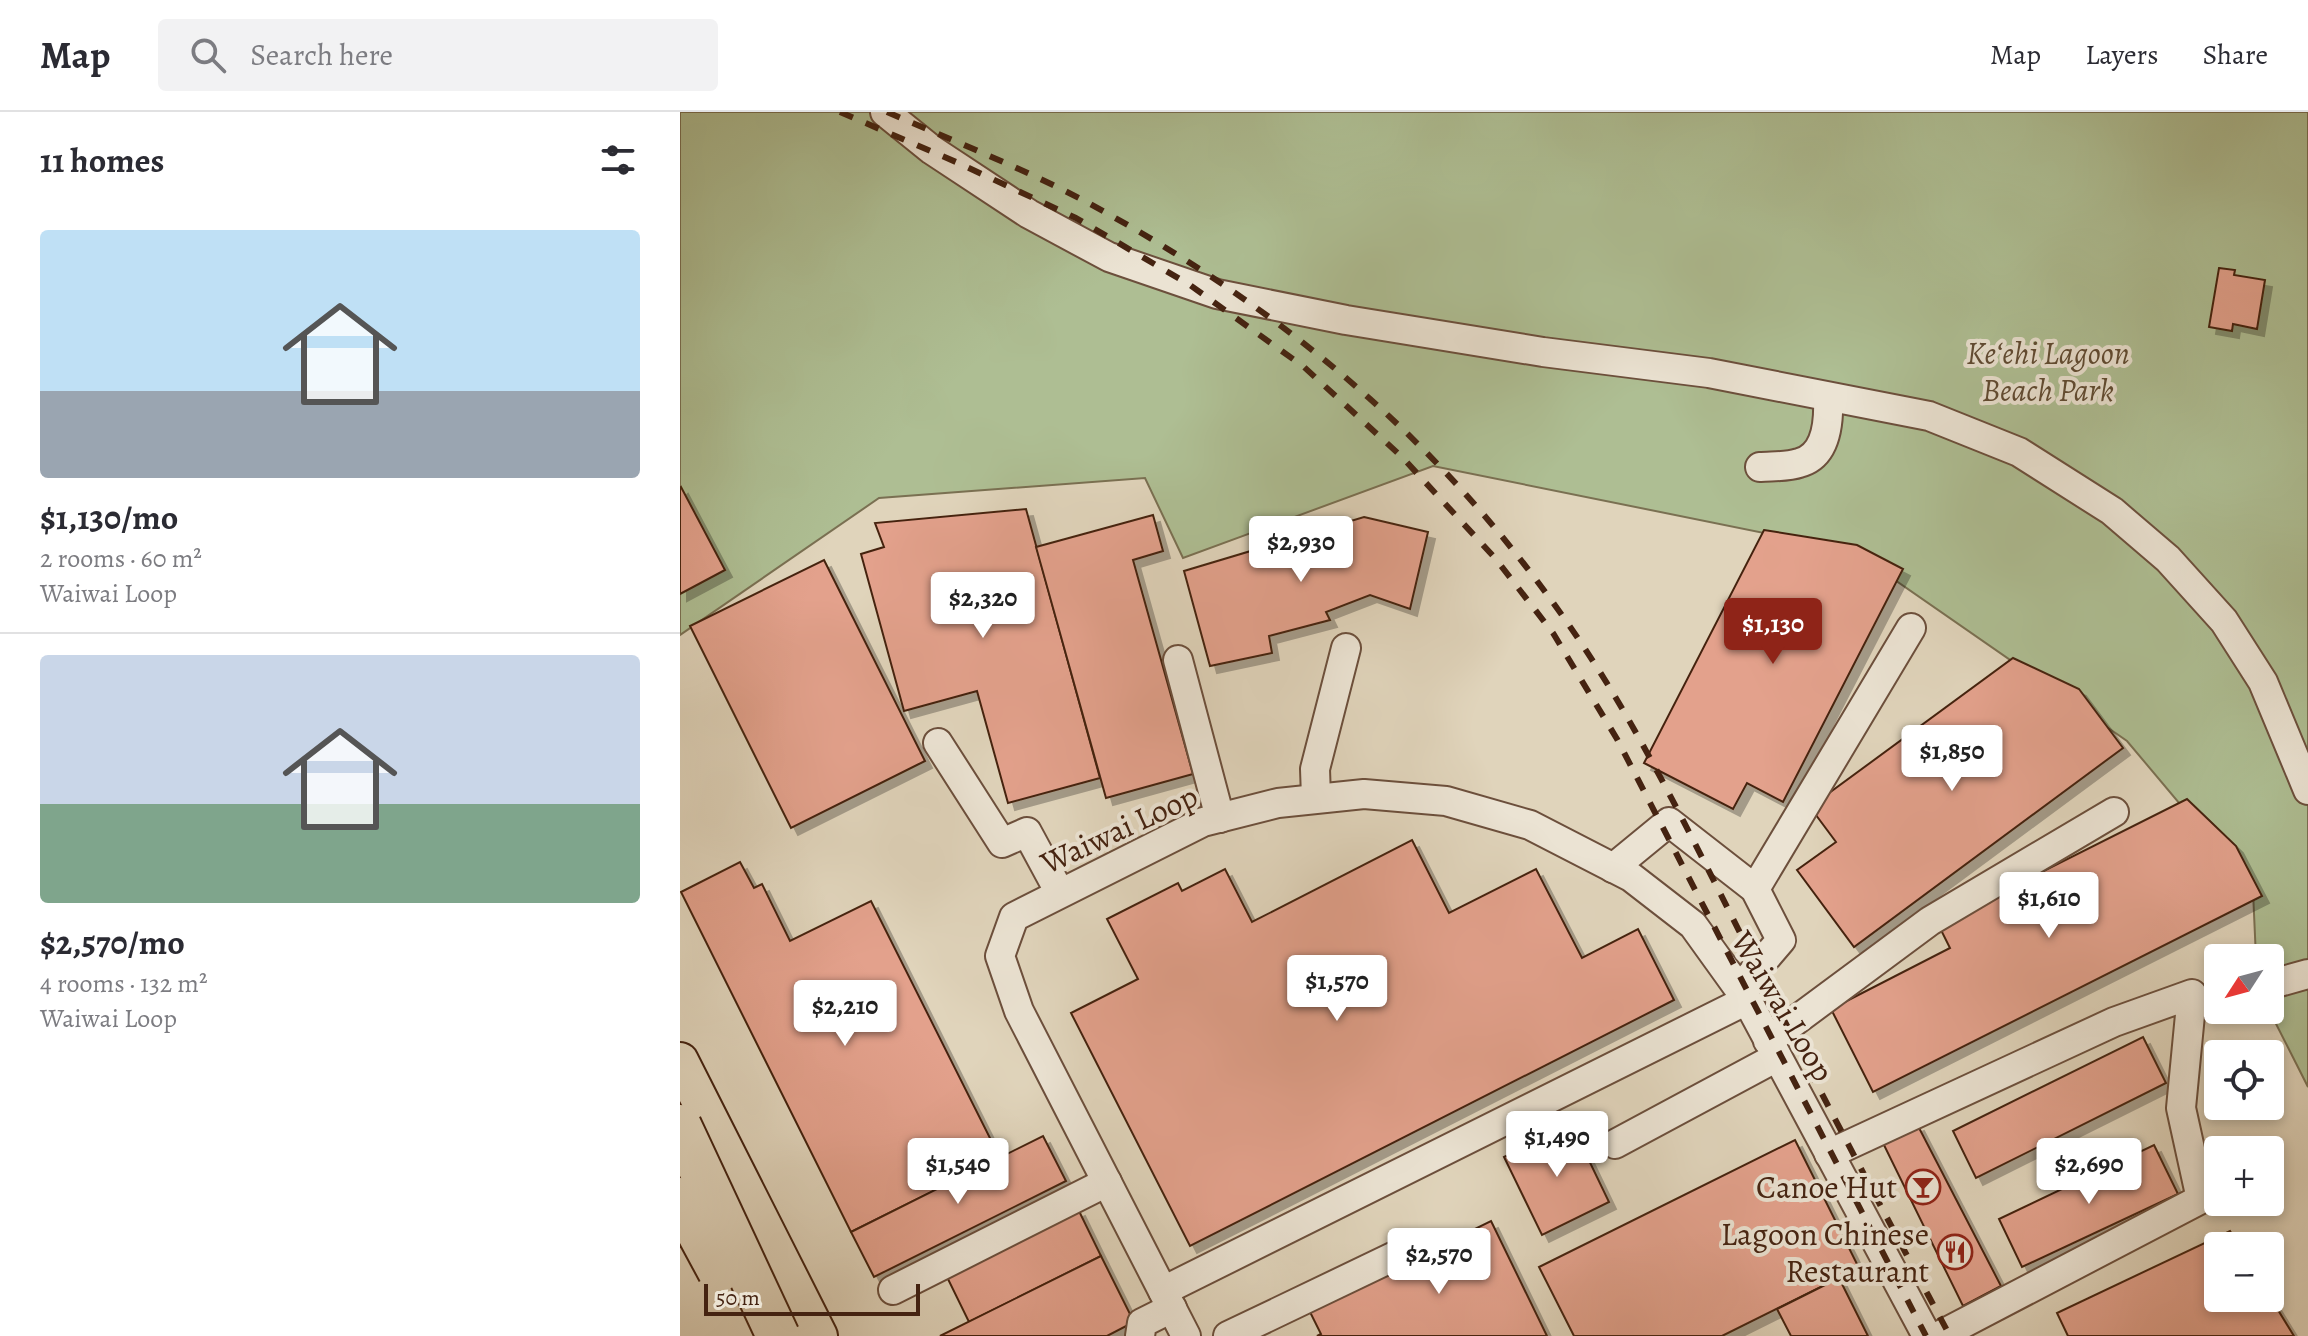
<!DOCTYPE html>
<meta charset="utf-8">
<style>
body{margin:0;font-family:Alegreya,serif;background:#f2f2f3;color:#2b2b33;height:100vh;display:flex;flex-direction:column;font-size:30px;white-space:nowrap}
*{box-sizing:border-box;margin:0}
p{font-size:26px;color:#7c7c81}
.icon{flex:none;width:44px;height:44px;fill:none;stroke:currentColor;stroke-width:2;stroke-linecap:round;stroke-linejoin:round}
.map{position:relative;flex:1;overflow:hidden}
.panel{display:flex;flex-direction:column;background:#fff;width:680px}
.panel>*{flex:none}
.needle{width:52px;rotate:234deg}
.fabs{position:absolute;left:1524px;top:832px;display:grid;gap:16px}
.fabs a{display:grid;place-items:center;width:80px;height:80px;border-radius:8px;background:#fff;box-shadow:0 4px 12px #0003;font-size:40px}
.scale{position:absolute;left:24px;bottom:20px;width:216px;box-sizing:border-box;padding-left:8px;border:4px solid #452311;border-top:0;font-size:22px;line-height:28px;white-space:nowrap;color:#452311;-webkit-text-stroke:6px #ebe3d3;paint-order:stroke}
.price{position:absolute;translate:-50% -68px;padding:0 18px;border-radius:8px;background:#fff;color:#222;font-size:26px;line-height:52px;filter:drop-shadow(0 2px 4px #0008)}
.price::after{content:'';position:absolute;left:50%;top:48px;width:24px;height:18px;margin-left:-12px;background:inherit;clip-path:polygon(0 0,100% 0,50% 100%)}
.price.selected{background:#8f2418;color:#fff}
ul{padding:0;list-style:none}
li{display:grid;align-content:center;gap:16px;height:424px;padding:0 40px}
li+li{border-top:2px solid #e1e1e2}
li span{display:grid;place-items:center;height:248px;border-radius:8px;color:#555}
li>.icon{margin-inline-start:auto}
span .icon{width:144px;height:144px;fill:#fffc;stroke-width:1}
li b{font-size:34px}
h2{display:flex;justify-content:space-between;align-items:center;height:96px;padding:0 40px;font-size:34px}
header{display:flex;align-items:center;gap:48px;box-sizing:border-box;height:112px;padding:0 40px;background:#fff;border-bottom:2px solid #e1e1e2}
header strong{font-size:38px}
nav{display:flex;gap:44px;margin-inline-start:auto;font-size:28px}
.search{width:560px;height:72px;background:#f2f2f3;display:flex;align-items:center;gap:20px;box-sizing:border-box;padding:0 28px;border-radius:8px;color:#7c7c81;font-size:30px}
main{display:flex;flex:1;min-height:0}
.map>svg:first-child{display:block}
</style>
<header>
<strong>Map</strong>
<div class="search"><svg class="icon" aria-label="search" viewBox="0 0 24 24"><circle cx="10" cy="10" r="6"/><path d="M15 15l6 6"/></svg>Search here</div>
<nav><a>Map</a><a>Layers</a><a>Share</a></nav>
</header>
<main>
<section class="panel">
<h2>11 homes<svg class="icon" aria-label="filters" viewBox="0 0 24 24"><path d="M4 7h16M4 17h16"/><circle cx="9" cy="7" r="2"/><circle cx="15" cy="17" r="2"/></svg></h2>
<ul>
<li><span style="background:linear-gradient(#bfe0f5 65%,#9aa5b1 0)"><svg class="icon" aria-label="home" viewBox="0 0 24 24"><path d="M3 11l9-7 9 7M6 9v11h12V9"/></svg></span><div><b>$1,130/mo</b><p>2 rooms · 60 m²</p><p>Waiwai Loop</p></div></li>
<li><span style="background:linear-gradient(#c9d6e8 60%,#7fa58c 0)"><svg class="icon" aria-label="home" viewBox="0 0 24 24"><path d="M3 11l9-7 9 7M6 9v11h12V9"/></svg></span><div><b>$2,570/mo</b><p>4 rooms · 132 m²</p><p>Waiwai Loop</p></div></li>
</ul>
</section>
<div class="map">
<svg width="1628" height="1224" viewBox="0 0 1628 1224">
<defs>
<filter id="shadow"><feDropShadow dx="7" dy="7" stdDeviation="0" flood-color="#0004"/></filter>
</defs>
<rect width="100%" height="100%" fill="#e0d4bb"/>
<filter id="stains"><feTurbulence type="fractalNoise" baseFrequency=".0025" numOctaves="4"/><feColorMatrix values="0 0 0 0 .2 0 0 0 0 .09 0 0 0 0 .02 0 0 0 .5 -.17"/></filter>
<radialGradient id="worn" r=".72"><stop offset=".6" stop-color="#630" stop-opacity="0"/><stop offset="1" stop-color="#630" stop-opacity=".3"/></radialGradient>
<path fill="#aebe93" stroke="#7a7052" stroke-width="2" d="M0,0H1628V975L1589,898L1590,846H1576L1573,779L1447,629L1173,439L753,354L503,446L465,366L199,386L0,523Z"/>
<g fill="#e3a18c" stroke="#452311" stroke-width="2" filter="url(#shadow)">
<path d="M1539,156L1555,158L1554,163L1585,168L1577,217L1553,212L1552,219L1529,215Z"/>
<path d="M1,375L45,458L0,482V376Z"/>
<path d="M346,397L420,666L328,691L297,579L224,599L181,442L204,435L195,411Z"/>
<path d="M473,403L483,439L453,448L513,662L426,686L356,435Z"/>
<path d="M684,405L748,420L730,497L690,483L646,500L650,508L589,524L592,541L530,554L504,459Z"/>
<path d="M1084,418L1177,433L1223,457L1103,690L1067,671L1053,697L964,651Z"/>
<path d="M144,448L245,649L111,716L10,514Z"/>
<path d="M1333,546L1399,577L1443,636L1174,835L1117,758L1156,730L1130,695Z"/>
<path d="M1507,687L1556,734L1582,784L1193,980L1151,897L1270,836L1258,812Z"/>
<path d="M732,728L769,801L856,757L902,846L958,817L994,888L510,1134L391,901L458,867L427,807L498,771L502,779L545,757L572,810Z"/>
<path d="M60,750L74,776L82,772L110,829L191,789L320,1046L171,1120L1,780Z"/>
<path d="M1463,925L1486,971L1296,1066L1273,1019Z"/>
<path d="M891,1011L929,1090L862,1123L824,1045Z"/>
<path d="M1237,1012L1321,1174L1283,1194L1202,1029Z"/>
<path d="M363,1024L386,1069L194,1165L171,1120Z"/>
<path d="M1115,1028L1179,1156L1042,1224H894L859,1155Z"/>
<path d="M1474,1033L1498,1082L1342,1155L1319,1107Z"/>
<path d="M398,1097L421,1144L289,1210L266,1163Z"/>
<path d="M811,1109L867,1224H637L641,1222L629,1198Z"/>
<path d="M1550,1119L1559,1134H1538V1186L1590,1185L1614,1224H1388L1377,1201Z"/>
<path d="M421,1144L454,1210L427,1224H260Z"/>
<path d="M1159,1166L1188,1224H1111L1097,1197Z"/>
</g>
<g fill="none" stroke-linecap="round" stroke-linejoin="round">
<g stroke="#6c4f3c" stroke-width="32">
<g id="minor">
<path d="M205,0L252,38L349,102L429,145L537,182L666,208L863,240L1029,261L1249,304L1339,340L1432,399L1488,447L1544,509L1583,570L1628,678"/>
<path d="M1080,355C1092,354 1107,355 1119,351C1147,344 1149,310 1148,286"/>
<path d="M498,548L540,706"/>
<path d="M258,631L322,731L347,720L380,781"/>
<path d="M636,685L635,657L666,536"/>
<path d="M933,756L989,710L1075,777L1101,828L1060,876"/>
<path d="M1075,777L1231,516"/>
<path d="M1592,872L1628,862"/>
<path d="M1088,929L1250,809L1434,700"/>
<path d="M935,1032L1097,945"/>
<path d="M1149,1042L1434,910L1512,882L1501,996L1521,1087L1259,1224"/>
<path d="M213,1178L427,1070"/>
<path d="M483,1179L1067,888"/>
<path d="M460,1224L462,1211L492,1196"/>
<path d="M506,1224L339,899L320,844L334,805L523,710L598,691L684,682L766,689L850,713L951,765L1013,813L1067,888L1247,1224"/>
<path d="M548,1224L740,1132"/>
</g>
</g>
<g stroke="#452311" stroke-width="40">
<path id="major" d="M0,949L139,1224"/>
</g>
<use href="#minor" stroke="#ebe3d3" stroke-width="28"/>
<use href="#major" stroke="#e0d4bb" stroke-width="36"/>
<g stroke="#452311" stroke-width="6" stroke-dasharray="14 14" stroke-linecap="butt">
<path d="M160,0L276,50L396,106L510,173L624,255L722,345L815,446L873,521L937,627L1246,1224"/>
<path d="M207,0C271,28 337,54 399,86C502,141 602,208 689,286C788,374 876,483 943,598C995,688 1040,782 1087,874C1146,992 1208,1108 1270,1224"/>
</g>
<g stroke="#452311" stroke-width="46" stroke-linecap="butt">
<g id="highway-bridge">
<path d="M0,1014L98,1224"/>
<path d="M0,1087L39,1159"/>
</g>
</g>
<use href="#highway-bridge" stroke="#e0d4bb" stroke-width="42"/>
</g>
<defs>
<g id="bar-ring" transform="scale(1.8)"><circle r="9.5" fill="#ebe3d3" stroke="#8f2418" stroke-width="1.5"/><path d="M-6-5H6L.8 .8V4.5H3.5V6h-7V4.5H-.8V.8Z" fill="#8f2418"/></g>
<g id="restaurant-ring" transform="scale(1.8)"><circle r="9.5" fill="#ebe3d3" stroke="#8f2418" stroke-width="1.5"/><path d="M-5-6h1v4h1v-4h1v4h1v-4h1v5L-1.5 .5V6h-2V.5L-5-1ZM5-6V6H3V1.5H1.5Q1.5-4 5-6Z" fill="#8f2418"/></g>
</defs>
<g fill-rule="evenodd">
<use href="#bar-ring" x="1243" y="1075"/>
<use href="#restaurant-ring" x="1275" y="1140"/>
</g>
<g text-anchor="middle" stroke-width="8" stroke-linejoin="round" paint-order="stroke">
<g font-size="32" font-style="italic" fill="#5f4a32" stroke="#ebe3d3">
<text x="1368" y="252">Keʻehi Lagoon<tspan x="1368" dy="37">Beach Park</tspan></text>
</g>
<g font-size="32" fill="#452311" stroke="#ebe3d3">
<text transform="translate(439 717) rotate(-25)" y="11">Waiwai Loop</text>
<text transform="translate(1103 894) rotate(59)" y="11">Waiwai Loop</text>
</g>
<g font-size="32" fill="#452311" stroke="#ebe3d3" text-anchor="end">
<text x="1217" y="1086">Canoe Hut</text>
<text x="1249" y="1133">Lagoon Chinese<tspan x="1249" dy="37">Restaurant</tspan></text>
</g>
</g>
<rect width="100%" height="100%" filter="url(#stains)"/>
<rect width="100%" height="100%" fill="url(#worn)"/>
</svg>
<div class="fabs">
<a><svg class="needle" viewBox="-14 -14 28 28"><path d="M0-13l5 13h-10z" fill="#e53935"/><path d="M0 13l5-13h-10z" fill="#7c7c81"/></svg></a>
<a><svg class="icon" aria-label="locate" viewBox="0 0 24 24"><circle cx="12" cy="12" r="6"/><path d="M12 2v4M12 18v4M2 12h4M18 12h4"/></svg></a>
<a>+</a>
<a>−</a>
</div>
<div class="scale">50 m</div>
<b class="price" style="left:621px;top:472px">$2,930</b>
<b class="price" style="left:303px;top:528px">$2,320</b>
<b class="price selected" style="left:1093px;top:554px">$1,130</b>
<b class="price" style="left:1272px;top:681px">$1,850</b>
<b class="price" style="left:1369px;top:828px">$1,610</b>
<b class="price" style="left:657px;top:911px">$1,570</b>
<b class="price" style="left:165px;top:936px">$2,210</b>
<b class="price" style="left:877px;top:1067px">$1,490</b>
<b class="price" style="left:278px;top:1094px">$1,540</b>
<b class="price" style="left:1409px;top:1094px">$2,690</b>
<b class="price" style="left:759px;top:1184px">$2,570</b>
</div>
</main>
